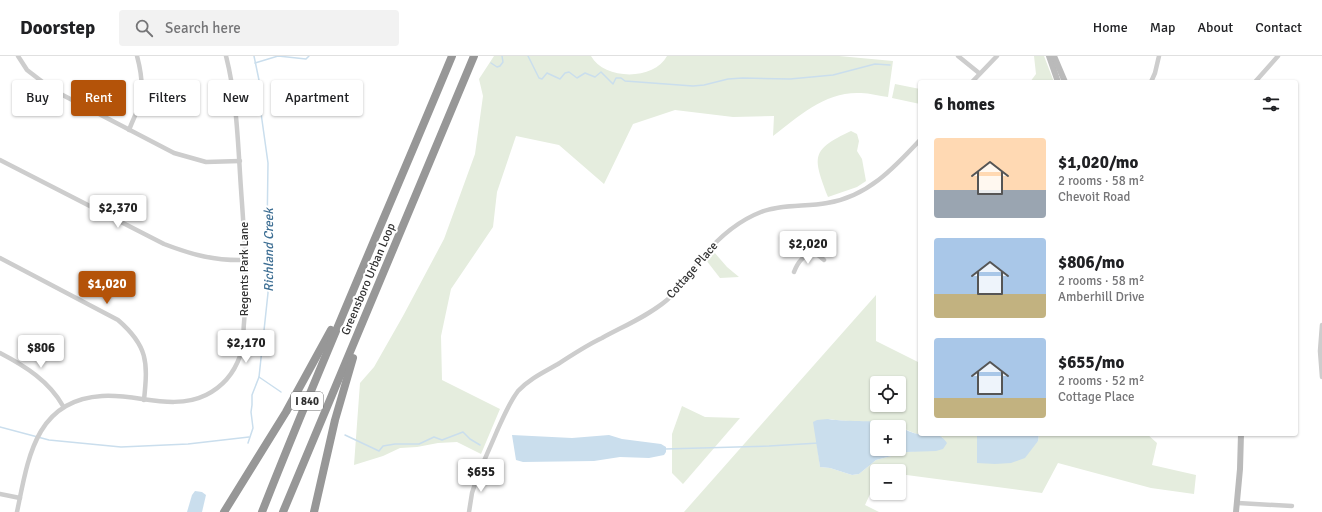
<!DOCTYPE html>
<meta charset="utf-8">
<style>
body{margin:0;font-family:Signika,sans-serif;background:#f2f2f2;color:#202124;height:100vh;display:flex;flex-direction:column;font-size:15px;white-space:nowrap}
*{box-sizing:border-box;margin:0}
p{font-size:13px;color:#757577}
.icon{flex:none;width:22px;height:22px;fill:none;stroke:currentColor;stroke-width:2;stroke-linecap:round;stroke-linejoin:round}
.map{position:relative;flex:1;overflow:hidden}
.details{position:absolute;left:918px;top:24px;width:380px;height:356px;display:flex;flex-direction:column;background:#fff;border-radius:4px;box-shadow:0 1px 3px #0004}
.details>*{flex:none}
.guide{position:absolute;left:12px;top:24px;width:380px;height:36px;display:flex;gap:8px}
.fabs{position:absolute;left:870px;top:320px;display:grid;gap:8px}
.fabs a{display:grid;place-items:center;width:36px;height:36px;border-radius:4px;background:#fff;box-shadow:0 1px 3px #0004;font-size:20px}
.price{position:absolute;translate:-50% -34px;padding:0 9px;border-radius:4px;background:#fff;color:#222;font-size:13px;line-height:26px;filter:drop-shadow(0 1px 2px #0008)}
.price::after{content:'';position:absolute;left:50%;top:24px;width:12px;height:9px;margin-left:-6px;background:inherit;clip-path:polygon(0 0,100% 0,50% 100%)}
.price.active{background:#b45309;color:#fff}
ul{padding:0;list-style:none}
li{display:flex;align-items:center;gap:12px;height:100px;padding:0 16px}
li span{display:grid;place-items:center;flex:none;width:112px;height:80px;border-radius:4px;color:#555}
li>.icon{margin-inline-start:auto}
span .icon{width:48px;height:48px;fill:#fffc;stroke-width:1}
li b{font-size:17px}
h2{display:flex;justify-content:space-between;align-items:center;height:48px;padding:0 16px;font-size:17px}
.chip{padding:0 14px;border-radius:4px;background:#fff;box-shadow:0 1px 3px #0004;font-size:14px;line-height:36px}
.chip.active{background:#b45309;color:#fff}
header{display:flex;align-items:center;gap:24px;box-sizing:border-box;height:56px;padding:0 20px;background:#fff;border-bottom:1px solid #e0e0e0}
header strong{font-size:19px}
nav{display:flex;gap:22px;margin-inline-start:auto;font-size:14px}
.search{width:280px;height:36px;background:#f2f2f2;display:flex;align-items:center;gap:10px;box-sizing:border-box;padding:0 14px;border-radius:4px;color:#757577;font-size:15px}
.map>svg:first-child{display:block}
</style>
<header>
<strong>Doorstep</strong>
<div class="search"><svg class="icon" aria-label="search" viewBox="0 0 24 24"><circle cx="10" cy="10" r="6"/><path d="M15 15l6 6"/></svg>Search here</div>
<nav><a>Home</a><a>Map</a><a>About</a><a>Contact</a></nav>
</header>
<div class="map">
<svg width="1322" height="456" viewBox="0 0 1322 456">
<rect width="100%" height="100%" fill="#fff"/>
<g fill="#e5edde" fill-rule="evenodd">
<path d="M494,0H591C604,24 654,25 667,0H839L893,5L888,41C879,40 870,37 861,37C826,35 799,60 773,80L774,60L733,61L675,54L633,68L604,128L559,89L516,80L497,136L493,171L451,233L441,280L442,324L500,353L481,398L457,386L438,387L417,391L400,392L383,400L354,409L360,327L374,311L403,260L444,183L475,98L483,40L479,23Z"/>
<path d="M1034,0H1044L1054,26H1030L1036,18Z"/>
<path d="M895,28L920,33V48L892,42Z"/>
<path d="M851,75L857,78L859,85L857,95L862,103L866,125L857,131L828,141C813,101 810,94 851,75Z"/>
<path d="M714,196L727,211L739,221L720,222L706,204Z"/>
<path d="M876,239V285L920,307V378H923L919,379C909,375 899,370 889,368C869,365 848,366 828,363L817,387L820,411L830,412L852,419L859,418L876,404L907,396L916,395L943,382L936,378H977V407L1038,385L1039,378H1147L1157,387L1152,409L1196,419L1194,438L1151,432L1058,407L1042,437L899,418V415H877V423L865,449L879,456H684ZM877,327H899V349H877Z"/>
<path d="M682,350L705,361L740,362L683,428L672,417V378Z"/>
</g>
<g fill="#cadeed">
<path d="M828,363C851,367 876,362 899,371H877V393H899V371C905,373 911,377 918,378C931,381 937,373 947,387L943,393L936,395L907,396L876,404L859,418L852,419L830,412L820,411L813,366L817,364Z"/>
<path d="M977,378H1039L1038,385L1025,402L1011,407L995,408L977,407Z"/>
<path d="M512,379L572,382L609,379L622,383L661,388L666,391V396L664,399L649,402L620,401L594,405L523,406L516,404Z"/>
<path d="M195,435L202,436L206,439L202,456H187L192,439Z"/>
</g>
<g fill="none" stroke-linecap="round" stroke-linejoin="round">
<g stroke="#cadeed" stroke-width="1.5">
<path d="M528,0L539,22L542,23L547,17L560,23L565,17L569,16L577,22L585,17L595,21L601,16L613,28L616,22H621L625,25L693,30L704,29L728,23L743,22L790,23L833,19L875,8L890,9"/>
<path d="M255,7L278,0L306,3L309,0"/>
<path d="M491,7L497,11L500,10L503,6L502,0"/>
<path d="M259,321L281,336"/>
<path d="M0,371L49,384L121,391L188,388L249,381"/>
<path d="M345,379L379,395L383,390L395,388H419L434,381L442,384L463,376L470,383L480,389"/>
<path d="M248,387L253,372L251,356L252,349V339L259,321L268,237L267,177L268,107L261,57L260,29L254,0"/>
<path d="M665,393L769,390L819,387"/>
</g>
<g stroke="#cdcdcd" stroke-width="4.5">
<path d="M18,0L27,14L53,34L174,97L206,106L240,105"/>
<path d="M958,0L979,17"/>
<path d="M972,26L997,0"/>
<path d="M1151,26L1155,17L1159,0"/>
<path d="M1255,26L1278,0"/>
<path d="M129,74C132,66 136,58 139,50C144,35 141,15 137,0"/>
<path d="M0,104L164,188C193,199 215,205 246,204"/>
<path d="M0,202L118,264C148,290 148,306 144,344"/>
<path d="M794,216C797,208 804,196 816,198C818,199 822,202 824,204"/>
<path d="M1322,269L1320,295L1322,321"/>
<path d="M0,297C25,310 49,325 63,350"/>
<path d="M0,438L20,442"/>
<path d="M1238,447L1292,450"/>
<path d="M17,456C28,403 35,344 102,340C115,339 129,341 142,343C163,346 186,349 206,339C222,331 234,317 240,300C244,291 243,277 244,267C248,222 244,177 241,133C238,89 237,43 226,0"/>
<path d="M469,456L472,437L476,425C482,408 490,392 497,375C503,362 509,347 518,335C529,323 544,316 558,308C572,299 587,289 602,282C624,270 648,260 667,244C679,234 687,221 696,209C713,187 735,166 761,156C782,148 806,151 827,147C867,141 894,112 920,84"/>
</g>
<g stroke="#bababa" stroke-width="6">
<path d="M1049,0L1058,26"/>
<path d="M1054,0L1065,26"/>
<path d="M1236,456L1240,413L1241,378"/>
</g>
<g stroke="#979797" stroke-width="8">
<path d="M224,456L286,356L331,274"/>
<path d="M262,456C322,303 389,152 452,0"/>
<path d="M283,456L474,0"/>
<path d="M314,456L335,364L353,302"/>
</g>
</g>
<g text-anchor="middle" stroke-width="4" stroke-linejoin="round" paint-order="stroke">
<rect fill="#fff" stroke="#6e6e6e" stroke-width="1" x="291" y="336" width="32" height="18" rx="3"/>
<g font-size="11" font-weight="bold" fill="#303030">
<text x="307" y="349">I 840</text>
</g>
<g font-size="12" fill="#303030" stroke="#fff">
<text transform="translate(244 213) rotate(-90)" y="4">Regents Park Lane</text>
<text transform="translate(692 214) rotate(-49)" y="4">Cottage Place</text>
<text transform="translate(368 223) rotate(-67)" y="4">Greensboro Urban Loop</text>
</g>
<g font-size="13" font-style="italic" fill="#3d6e93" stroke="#fff">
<text transform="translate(268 194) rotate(-90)" y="5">Richland Creek</text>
</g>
</g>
</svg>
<div class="fabs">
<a><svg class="icon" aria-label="locate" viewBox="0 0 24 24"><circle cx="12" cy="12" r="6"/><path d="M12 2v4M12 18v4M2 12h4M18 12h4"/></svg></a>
<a>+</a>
<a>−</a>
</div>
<b class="price" style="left:118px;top:173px">$2,370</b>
<b class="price" style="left:808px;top:209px">$2,020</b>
<b class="price active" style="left:107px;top:249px">$1,020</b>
<b class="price" style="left:246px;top:308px">$2,170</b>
<b class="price" style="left:41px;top:313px">$806</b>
<b class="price" style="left:481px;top:437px">$655</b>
<div class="guide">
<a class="chip">Buy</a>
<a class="chip active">Rent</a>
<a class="chip">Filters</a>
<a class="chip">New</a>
<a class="chip">Apartment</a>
</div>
<section class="details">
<h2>6 homes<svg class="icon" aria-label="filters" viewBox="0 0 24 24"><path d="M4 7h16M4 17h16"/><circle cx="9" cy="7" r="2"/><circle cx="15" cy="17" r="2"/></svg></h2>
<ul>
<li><span style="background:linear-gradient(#ffd9b3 65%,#9aa5b1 0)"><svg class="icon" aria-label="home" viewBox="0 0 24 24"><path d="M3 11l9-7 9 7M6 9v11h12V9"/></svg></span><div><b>$1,020/mo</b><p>2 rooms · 58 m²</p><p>Chevoit Road</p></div></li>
<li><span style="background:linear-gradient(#a9c7e8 70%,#c2b280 0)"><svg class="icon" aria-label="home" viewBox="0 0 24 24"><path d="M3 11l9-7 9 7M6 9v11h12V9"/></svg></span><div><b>$806/mo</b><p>2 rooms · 58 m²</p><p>Amberhill Drive</p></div></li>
<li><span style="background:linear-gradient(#a9c7e8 75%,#c2b280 0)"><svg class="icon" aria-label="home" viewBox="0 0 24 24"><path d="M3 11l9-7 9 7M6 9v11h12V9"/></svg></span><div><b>$655/mo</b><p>2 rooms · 52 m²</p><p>Cottage Place</p></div></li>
</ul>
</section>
</div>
